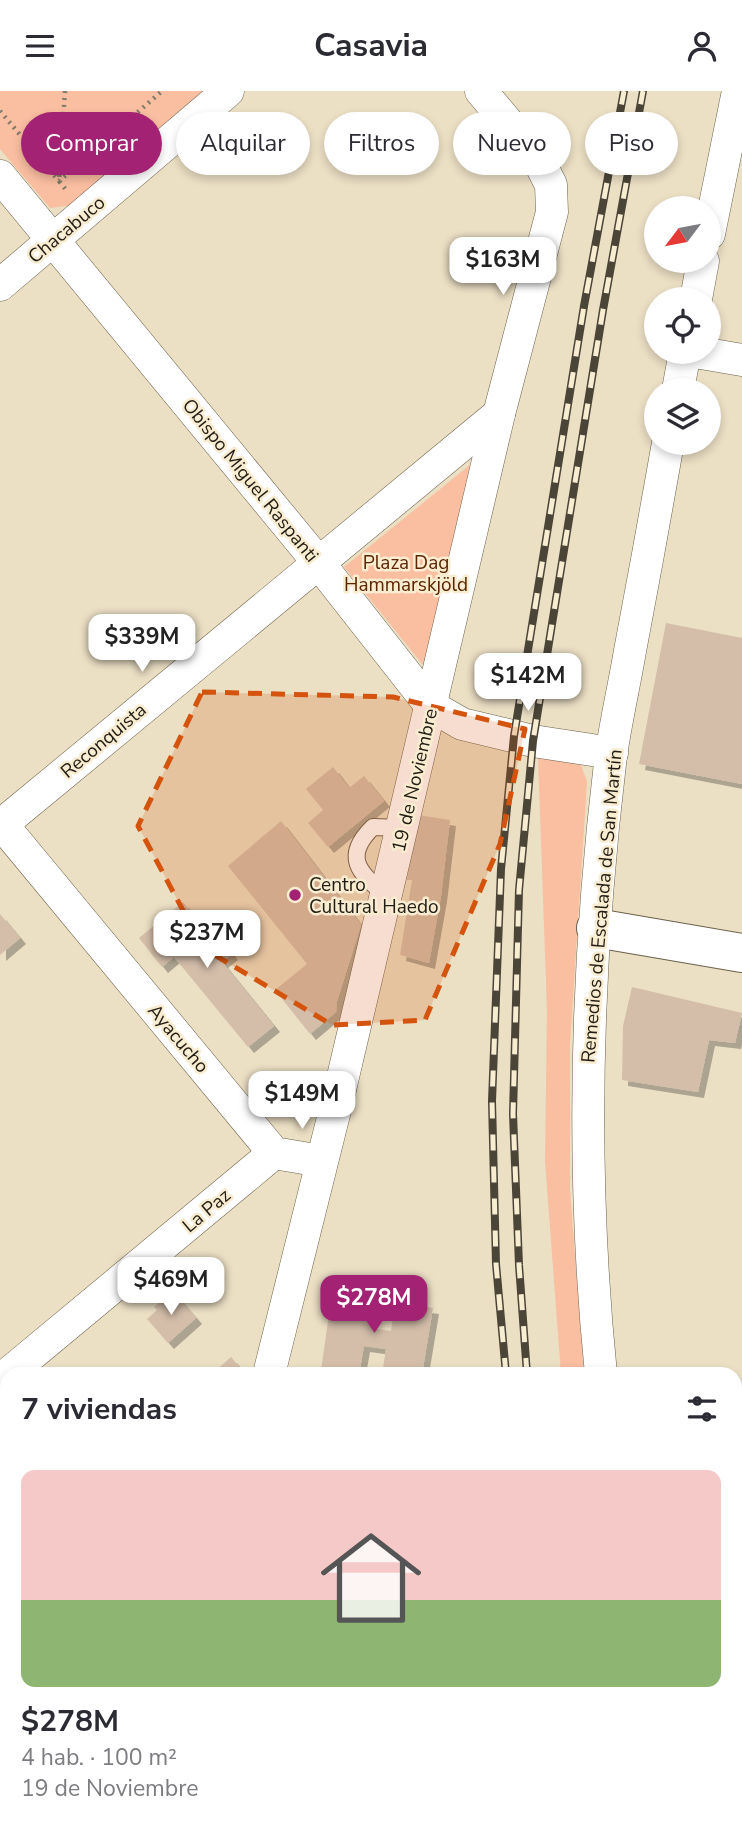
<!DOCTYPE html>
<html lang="es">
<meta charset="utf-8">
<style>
body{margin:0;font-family:"Nunito Sans",sans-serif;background:#f7f7f7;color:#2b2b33;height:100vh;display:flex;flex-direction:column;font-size:26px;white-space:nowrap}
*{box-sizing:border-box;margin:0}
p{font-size:23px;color:#7c7c81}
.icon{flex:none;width:38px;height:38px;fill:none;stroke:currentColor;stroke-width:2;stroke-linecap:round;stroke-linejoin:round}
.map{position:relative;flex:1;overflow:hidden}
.details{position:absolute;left:0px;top:1276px;width:742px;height:471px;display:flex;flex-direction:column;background:#fff;border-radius:21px 21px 0 0;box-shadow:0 4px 10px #0003}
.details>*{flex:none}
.banner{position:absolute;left:21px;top:21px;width:700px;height:63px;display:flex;gap:14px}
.needle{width:46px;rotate:238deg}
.tools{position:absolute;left:644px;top:105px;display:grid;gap:14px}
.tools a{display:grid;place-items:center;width:77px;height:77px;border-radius:50%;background:#fff;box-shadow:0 4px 10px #0003;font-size:35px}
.price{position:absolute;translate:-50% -60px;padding:0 16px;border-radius:14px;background:#fff;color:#222;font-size:23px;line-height:46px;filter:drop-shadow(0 2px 4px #0008)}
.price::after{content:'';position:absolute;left:50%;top:42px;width:21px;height:16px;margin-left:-10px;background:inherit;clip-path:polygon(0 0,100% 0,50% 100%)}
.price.active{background:#a32273;color:#fff}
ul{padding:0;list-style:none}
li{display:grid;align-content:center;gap:14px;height:371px;padding:0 21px}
li span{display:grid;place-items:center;height:217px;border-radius:14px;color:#555}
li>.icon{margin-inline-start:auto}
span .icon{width:126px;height:126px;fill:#fffc;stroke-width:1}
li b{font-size:30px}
h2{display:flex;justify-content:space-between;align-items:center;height:84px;padding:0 21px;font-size:30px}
.tag{padding:0 24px;border-radius:32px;background:#fff;box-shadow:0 4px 10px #0003;font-size:24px;line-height:63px}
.tag.active{background:#a32273;color:#fff}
header{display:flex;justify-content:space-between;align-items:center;height:91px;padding:0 21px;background:#fff;font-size:32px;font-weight:700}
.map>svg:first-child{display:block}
</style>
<header><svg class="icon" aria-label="menu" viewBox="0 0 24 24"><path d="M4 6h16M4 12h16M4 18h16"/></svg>Casavia<svg class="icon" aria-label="person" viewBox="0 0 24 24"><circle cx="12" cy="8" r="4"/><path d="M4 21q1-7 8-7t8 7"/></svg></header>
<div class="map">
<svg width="742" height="1746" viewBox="0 0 742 1746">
<defs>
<filter id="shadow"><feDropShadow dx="6" dy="6" stdDeviation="0" flood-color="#0004"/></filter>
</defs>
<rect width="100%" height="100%" fill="#ebdfc4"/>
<g fill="#fabea1">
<path d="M0,0H205L74,114L50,117L0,58Z"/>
<path d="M476,369L431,584L344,476Z"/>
<path d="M538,666L581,674L587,691L570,952V1099L584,1283H561L545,1070L547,919Z"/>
</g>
<g fill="#d4beaa" filter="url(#shadow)">
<path d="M666,532L742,547V693L639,673Z"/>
<path d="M333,676L349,697L364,685L384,710L328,756L308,732L323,719L306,698Z"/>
<path d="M418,724L450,729L441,805L429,872L400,864L412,789H407L411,747L416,748Z"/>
<path d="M281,730L361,834L337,910L336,921L310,943L275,899L307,873L228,775Z"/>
<path d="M183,811L206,840L210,836L232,863L222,871L274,935L248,956L174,866L162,876L139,847Z"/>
<path d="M0,823L20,847L0,864Z"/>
<path d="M632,896L742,922L735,952L709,949L698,1001L622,989L623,935Z"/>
<path d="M333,1196L375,1202L370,1237L391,1240L395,1212L433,1217L422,1283H382L386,1258L364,1255L359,1283L321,1279Z"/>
<path d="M172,1199L196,1227L168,1252L147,1228L157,1219L154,1216Z"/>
<path d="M231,1266L245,1283H212Z"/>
<path d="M735,1551L742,1553V1730L735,1735Z"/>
<path d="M706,1740H730L722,1746H707Z"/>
</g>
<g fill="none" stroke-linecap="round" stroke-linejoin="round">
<g stroke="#6c614a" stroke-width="18">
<path id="service" d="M386,804C358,782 343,765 373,736L402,737"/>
</g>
<g stroke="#6c614a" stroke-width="33">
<g id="minor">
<path d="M0,85L318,471L431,615L462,633L533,650L612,662"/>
<path d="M709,143L738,0"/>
<path d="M0,194L228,0"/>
<path d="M696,208L703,170"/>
<path d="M695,261L742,269"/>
<path d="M678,299L685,261"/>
<path d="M0,731L274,1062L321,1070"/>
<path d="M0,735L499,323"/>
<path d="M8,1283L274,1062"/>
<path d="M269,1283L338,1007L499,323L552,121L551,94L538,68L481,0"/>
<path d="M601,1283C580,1077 586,869 611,664C616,630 624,595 630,560C643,491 656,421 668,352"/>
<path d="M284,1740L290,1746"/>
<path d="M674,1740L676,1746"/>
</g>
</g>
<g stroke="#6c614a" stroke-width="40">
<g id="tertiary">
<path d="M596,837L742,862"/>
<path d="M109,1746L116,1740"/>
</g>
</g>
<g stroke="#6c614a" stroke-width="40">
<g id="primary">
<path d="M0,1406L7,1414"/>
<path d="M735,1491L742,1494"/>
</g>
</g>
<g stroke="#827a68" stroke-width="4.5" stroke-dasharray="2 5" stroke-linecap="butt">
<path d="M65,0L59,90L67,100"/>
<path d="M0,20L59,90L162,0"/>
<path d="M154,1740L160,1746"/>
<path d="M553,1740L554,1746"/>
</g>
<use href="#service" stroke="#fff" stroke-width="16"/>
<use href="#minor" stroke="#fff" stroke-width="32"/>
<use href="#tertiary" stroke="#fff" stroke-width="38"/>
<use href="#primary" stroke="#fff" stroke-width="38"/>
<g stroke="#4b4538" stroke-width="8">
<g id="rail">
<path d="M506,1283L496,1173L492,1010L501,778L514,645L584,215L624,0"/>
<path d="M527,1283L519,1174L513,1023L519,799L533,650L603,219L643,0"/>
<path d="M0,1521L7,1529"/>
<path d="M0,1555L7,1562"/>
<path d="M0,1586L7,1594"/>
<path d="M0,1618L7,1626"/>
<path d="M104,1740L109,1746"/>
<path d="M130,1740L135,1746"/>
<path d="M179,1740L185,1746"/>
<path d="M201,1740L207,1746"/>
<path d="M584,1740L586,1746"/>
<path d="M603,1740L605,1746"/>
</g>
</g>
<use href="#rail" stroke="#f8ecd1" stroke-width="5" stroke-dasharray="16" stroke-linecap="butt"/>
</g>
<path fill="#d4530d" fill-opacity="0.2" stroke="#d4530d" stroke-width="5" stroke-dasharray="14 9" stroke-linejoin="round" d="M202,601L393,606L525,638L500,753L425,929L332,934L203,857L138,735Z"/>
<circle fill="#a32273" stroke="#f8ecd1" stroke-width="2.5" cx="295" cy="804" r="7"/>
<g text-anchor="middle" stroke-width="5" stroke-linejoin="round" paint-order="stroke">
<g font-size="19" fill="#221d14" stroke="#f8ecd1">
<text transform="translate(66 138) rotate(-40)" y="7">Chacabuco</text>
<text transform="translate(251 389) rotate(51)" y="7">Obispo Miguel Raspanti</text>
<text transform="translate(103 649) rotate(-40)" y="7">Reconquista</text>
<text transform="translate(414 689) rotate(-77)" y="7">19 de Noviembre</text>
<text transform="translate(601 815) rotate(-85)" y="7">Remedios de Escalada de San Martín</text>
<text transform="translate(179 947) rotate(50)" y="7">Ayacucho</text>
<text transform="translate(206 1119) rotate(-40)" y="7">La Paz</text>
</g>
<g font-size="19" fill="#5d2400" stroke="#f8ecd1">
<text x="406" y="478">Plaza Dag<tspan x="406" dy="22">Hammarskjöld</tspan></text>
</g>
<g font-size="19" fill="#221d14" stroke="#f8ecd1" text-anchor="start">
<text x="309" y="800">Centro<tspan x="309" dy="22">Cultural Haedo</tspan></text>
</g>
</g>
</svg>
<div class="tools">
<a><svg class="needle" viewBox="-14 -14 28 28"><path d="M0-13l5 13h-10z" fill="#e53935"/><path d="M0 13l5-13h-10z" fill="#7c7c81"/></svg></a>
<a><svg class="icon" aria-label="locate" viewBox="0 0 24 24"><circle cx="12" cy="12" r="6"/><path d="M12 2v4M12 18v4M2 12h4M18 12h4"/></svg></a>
<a><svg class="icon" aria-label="layers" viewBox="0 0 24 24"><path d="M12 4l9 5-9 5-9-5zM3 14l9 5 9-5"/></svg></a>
</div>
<b class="price" style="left:503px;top:206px">$163M</b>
<b class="price" style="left:142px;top:583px">$339M</b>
<b class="price" style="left:528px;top:622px">$142M</b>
<b class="price" style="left:207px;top:879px">$237M</b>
<b class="price" style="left:302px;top:1040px">$149M</b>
<b class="price" style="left:171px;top:1226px">$469M</b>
<b class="price active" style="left:374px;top:1244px">$278M</b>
<div class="banner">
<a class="tag active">Comprar</a>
<a class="tag">Alquilar</a>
<a class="tag">Filtros</a>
<a class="tag">Nuevo</a>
<a class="tag">Piso</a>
</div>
<section class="details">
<h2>7 viviendas<svg class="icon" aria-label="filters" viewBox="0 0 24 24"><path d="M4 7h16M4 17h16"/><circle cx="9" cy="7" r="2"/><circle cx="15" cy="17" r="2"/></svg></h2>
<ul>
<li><span style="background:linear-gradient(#f6c9c9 60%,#8fb573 0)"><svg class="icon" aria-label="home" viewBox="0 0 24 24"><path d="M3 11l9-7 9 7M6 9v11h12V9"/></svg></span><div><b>$278M</b><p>4 hab. · 100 m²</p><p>19 de Noviembre</p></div></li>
</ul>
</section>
</div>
